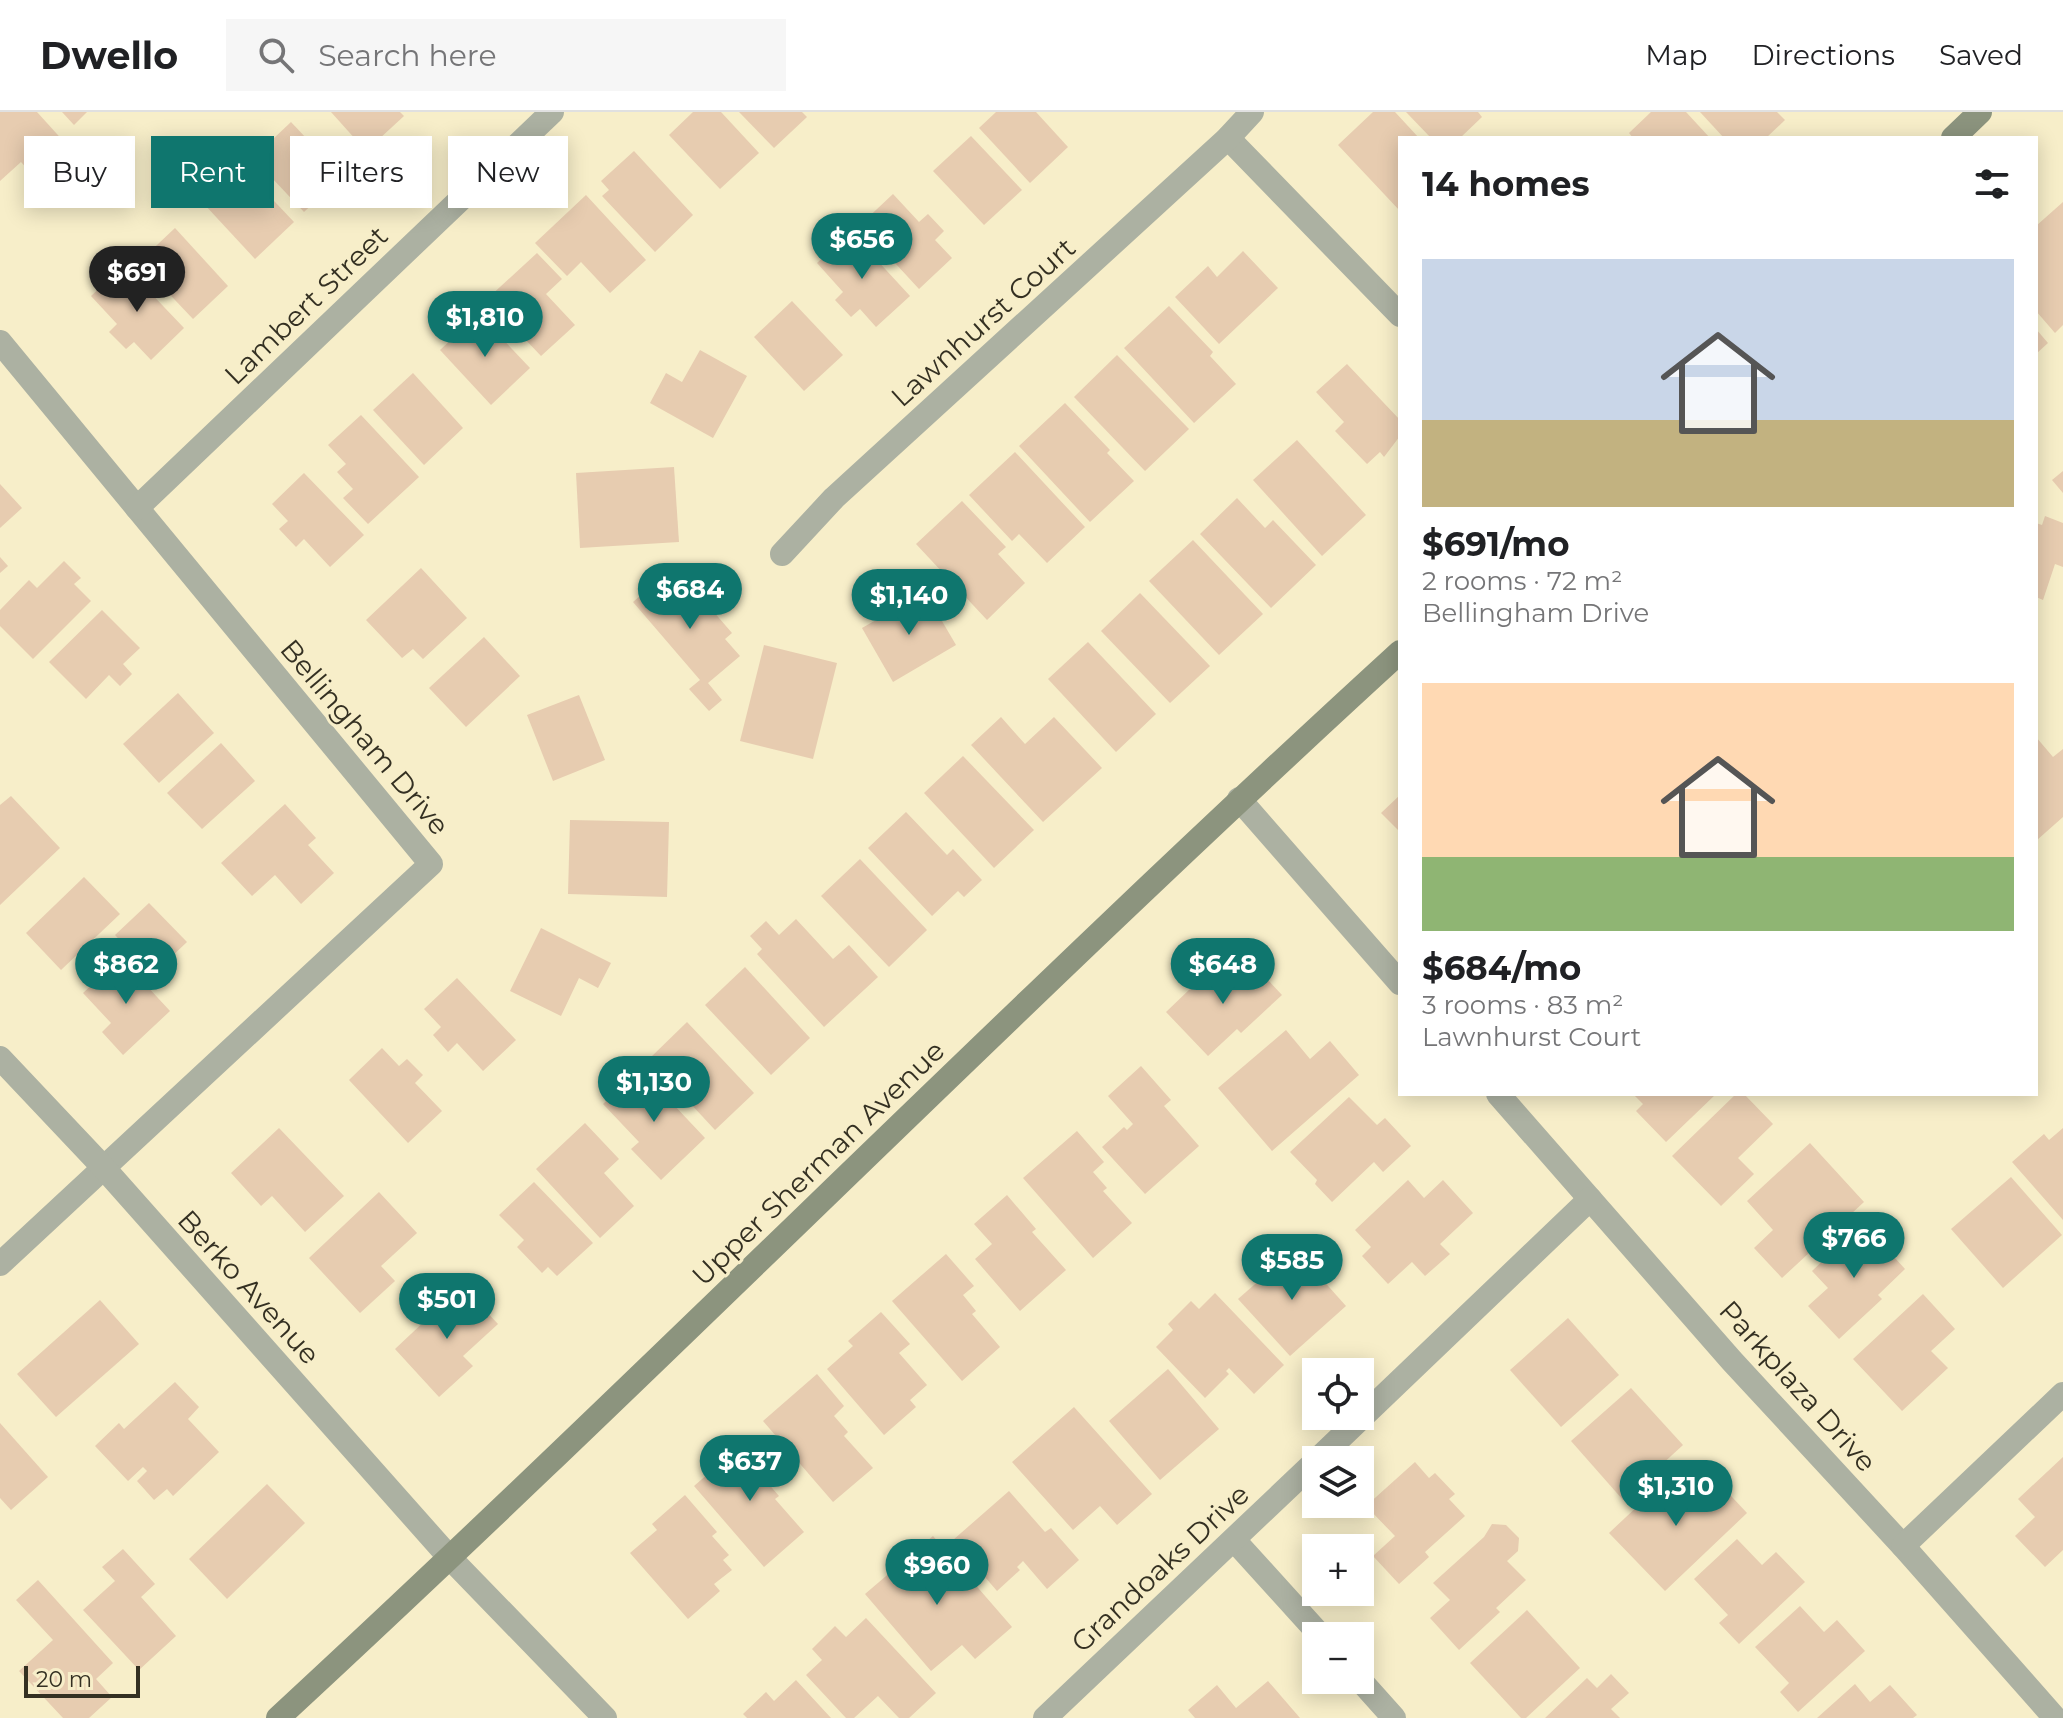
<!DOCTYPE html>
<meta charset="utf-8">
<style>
body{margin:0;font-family:Montserrat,sans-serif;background:#f6f6f6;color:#202124;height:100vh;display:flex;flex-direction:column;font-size:30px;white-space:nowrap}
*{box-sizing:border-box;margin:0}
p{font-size:26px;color:#757577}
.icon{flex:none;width:44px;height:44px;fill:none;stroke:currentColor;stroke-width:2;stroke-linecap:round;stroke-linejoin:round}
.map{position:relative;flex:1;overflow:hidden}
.panel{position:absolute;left:1398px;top:24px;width:640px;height:960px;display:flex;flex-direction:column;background:#fff;border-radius:0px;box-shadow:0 4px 20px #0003}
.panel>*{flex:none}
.top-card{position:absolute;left:24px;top:24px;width:760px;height:72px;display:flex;gap:16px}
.fabs{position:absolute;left:1302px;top:1246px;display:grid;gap:16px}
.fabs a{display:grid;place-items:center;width:72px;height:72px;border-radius:0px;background:#fff;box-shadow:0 4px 20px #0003;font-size:40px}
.scale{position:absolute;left:24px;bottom:20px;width:116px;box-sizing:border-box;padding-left:8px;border:4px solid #343022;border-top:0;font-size:22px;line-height:28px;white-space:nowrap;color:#343022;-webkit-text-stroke:6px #f7eec9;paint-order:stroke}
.price{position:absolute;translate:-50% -68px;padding:0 18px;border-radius:28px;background:#0f766e;color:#fff;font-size:26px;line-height:52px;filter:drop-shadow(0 2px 4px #0008)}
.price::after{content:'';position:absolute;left:50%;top:48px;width:24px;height:18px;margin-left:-12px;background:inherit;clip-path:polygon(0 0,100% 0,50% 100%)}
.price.active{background:#222;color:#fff}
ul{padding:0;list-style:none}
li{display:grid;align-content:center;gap:16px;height:424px;padding:0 24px}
li span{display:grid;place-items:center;height:248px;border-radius:0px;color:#555}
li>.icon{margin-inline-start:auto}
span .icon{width:144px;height:144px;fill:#fffc;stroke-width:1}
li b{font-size:34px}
h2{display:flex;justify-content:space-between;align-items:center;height:96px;padding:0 24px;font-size:34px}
.pill{padding:0 28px;border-radius:0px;background:#fff;box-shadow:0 4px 20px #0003;font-size:28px;line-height:72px}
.pill.active{background:#0f766e;color:#fff}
header{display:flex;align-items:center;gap:48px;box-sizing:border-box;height:112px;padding:0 40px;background:#fff;border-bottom:2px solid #e0e0e0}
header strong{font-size:38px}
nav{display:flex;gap:44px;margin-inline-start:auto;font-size:28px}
.search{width:560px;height:72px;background:#f6f6f6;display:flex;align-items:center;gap:20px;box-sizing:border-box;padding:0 28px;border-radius:0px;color:#757577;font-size:30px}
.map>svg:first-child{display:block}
</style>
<header>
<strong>Dwello</strong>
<div class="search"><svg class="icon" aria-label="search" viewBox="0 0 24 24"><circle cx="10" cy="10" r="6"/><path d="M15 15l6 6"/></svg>Search here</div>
<nav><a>Map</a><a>Directions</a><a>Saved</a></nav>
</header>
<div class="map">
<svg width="2063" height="1606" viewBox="0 0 2063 1606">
<rect width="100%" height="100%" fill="#f7eec9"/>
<g fill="#e7ccb0">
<path d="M0,0H37L66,32L33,63L21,50L0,69Z"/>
<path d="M62,0H87L74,13Z"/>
<path d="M331,0H400L404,4L366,39Z"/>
<path d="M693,0H721L759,41L720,77L669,23Z"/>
<path d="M739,0H802L807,5L774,36Z"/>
<path d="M996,0H1036L1068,35L1030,71L979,16Z"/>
<path d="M1373,0H1395L1419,26H1400V99L1338,33Z"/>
<path d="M1406,0H1478L1482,5L1460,26H1431Z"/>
<path d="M1651,0H1686L1710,26H1633L1629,21Z"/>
<path d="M1700,0H1777L1785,8L1766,26H1724Z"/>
<path d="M291,10L342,64L304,100L253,46Z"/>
<path d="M971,24L1022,78L984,113L933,59Z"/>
<path d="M634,39L693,103L655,140L602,84L609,78L601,69Z"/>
<path d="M243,56L294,110L255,147L204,92Z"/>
<path d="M893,82L919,110L928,102L944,119L935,128L952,146L919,177L860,113Z"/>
<path d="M586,83L646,148L610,181L581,150L567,164L535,131Z"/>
<path d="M2063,90V213L2055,221L2036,199V114Z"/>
<path d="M175,116L228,174L193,207L139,150Z"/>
<path d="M851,120L910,184L876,215L860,197L851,205L835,188L843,180L817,151Z"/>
<path d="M1243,139L1278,176L1219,232L1175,185L1208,154L1217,165Z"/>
<path d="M537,141L562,167L546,182L575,213L541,244L487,187Z"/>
<path d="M124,153L184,216L151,248L134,230L126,237L109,220L117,212L91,184Z"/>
<path d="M792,189L843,243L804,279L754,225Z"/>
<path d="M1169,194L1213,240L1210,244L1236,272L1194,311L1124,236Z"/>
<path d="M479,202L530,256L491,293L440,238Z"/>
<path d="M2036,217L2048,231L2036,242Z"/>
<path d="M700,238L747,264L713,326L650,291L666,261L682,270Z"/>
<path d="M1117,243L1189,317L1145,359L1074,285Z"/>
<path d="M1347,252L1400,308V324L1384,345L1380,340L1367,352L1335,319L1344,310L1316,280Z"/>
<path d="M413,261L463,316L424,353L373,298Z"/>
<path d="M1065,291L1110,338L1107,341L1134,369L1090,410L1019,334Z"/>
<path d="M361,303L419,365L368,412L343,386L353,377L337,360L346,352L328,333Z"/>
<path d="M1297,328L1366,403L1322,444L1253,368Z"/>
<path d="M1015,340L1085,415L1047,451L1019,422L1012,429L969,383Z"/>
<path d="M674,355L679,430L580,436L576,361Z"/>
<path d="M2063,359V381L2052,368Z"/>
<path d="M304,361L364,423L330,455L304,427L296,435L279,417L288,409L272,392Z"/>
<path d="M0,372L22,396L0,416Z"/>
<path d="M1237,386L1265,416L1273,408L1316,453L1271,496L1200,422Z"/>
<path d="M962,389L1006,435L998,442L1025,471L987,508L916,432Z"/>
<path d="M2045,404L2063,411V455L2055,452L2043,488L2036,485V411L2042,413Z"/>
<path d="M1193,428L1263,502L1219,543L1149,469Z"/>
<path d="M0,445L8,454L0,461Z"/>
<path d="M64,449L81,466L74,472L91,489L33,547L0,514V498L29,468L37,476Z"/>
<path d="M674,454L732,521L725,527L740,544L708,571L722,588L709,599L689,577L700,568L633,490Z"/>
<path d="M421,456L467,506L423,547L413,537L402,546L366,508Z"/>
<path d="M925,480L956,533L893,570L862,516Z"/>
<path d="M1140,481L1210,554L1170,591L1101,519Z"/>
<path d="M102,498L140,536L123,552L132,562L120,574L109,563L86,587L49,550Z"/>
<path d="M484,525L520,564L466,615L429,576Z"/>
<path d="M1088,530L1156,602L1116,640L1048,567Z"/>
<path d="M764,533L837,551L813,647L740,629Z"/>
<path d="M178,581L214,621L159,671L123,632Z"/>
<path d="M579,583L605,648L553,669L527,603Z"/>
<path d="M1001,605L1025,632L1054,605L1102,656L1043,710L971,633Z"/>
<path d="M2036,625L2053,645L2063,637V705L2037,728Z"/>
<path d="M221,631L255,669L202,717L167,681Z"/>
<path d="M963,644L1034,718L994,756L924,681Z"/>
<path d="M1400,683V720L1381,701Z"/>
<path d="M11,684L60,736L0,793V693Z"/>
<path d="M285,692L316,726L308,733L334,761L301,792L275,763L252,784L221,751Z"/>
<path d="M906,700L947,743L953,737L982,768L964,785L958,779L932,804L868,736Z"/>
<path d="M570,708L669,710L667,785L568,782Z"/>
<path d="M860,747L927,818L889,855L821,784Z"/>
<path d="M84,765L120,802L61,858L26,821Z"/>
<path d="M149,791L187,830L152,863L115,823Z"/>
<path d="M796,807L833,847L849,833L878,865L824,915L757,842L762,837L750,824L766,809L779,823Z"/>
<path d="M541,816L611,851L598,876L579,866L561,904L510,879Z"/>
<path d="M121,846L170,899L123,943L102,920L111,911L83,881Z"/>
<path d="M1252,851L1282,883L1241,921L1237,917L1208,944L1166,900L1216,852L1233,870Z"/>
<path d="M745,855L810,926L771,963L705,893Z"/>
<path d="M457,866L516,928L483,959L457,931L448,940L433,923L441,915L424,897Z"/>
<path d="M687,910L754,981L715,1018L649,947Z"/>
<path d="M1286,918L1310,947L1330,929L1359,963L1272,1039L1218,976Z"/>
<path d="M382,936L399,954L407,947L423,963L415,971L442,999L408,1031L349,968Z"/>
<path d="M1141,954L1171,988L1164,994L1199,1034L1145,1082L1102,1035L1124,1015L1127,1018L1133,1012L1108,984Z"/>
<path d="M640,957L705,1026L661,1068L631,1037L639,1030L603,992Z"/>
<path d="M1633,982H1716L1666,1030L1636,999L1643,992Z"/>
<path d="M1736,982H1744L1773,1012L1738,1046L1754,1062L1721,1094L1672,1044Z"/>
<path d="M1349,985L1377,1013L1385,1006L1411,1034L1383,1060L1374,1050L1332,1090L1315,1072L1317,1068L1290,1040Z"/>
<path d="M585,1011L619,1047L604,1061L634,1094L600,1126L536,1057Z"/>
<path d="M279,1016L344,1084L305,1120L272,1084L261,1094L231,1061Z"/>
<path d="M2063,1016V1108L2012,1050L2044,1022L2049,1028Z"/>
<path d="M1077,1019L1104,1050L1093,1060L1107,1076L1103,1079L1132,1111L1093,1146L1023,1066Z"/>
<path d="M1810,1031L1864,1090L1782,1166L1754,1136L1773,1118L1747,1089Z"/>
<path d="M2011,1065L2062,1123L2003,1176L1951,1117Z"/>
<path d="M1408,1068L1424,1086L1443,1068L1473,1101L1440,1132L1450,1142L1425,1164L1412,1150L1388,1172L1362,1144L1371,1135L1355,1118Z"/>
<path d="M534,1070L593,1131L557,1164L548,1155L542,1161L517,1135L524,1128L499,1103Z"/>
<path d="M379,1080L417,1121L381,1154L395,1169L360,1201L309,1146Z"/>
<path d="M1007,1083L1036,1117L1032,1120L1066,1158L1020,1199L975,1147L992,1132L974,1112Z"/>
<path d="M1863,1111L1905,1157L1878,1183L1882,1187L1839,1227L1808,1194L1828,1176L1812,1159Z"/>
<path d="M1295,1137L1346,1194L1290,1244L1238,1187Z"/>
<path d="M946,1142L974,1174L963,1183L976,1199L972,1202L1000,1235L962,1269L892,1189Z"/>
<path d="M462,1174L498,1212L463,1244L473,1254L439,1285L395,1237Z"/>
<path d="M1215,1181L1284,1253L1254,1282L1229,1256L1226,1259L1229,1262L1205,1286L1156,1235L1173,1218L1168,1212L1191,1189L1199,1197Z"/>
<path d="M1923,1182L1955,1217L1931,1239L1948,1256L1902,1299L1853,1247Z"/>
<path d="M100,1188L139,1232L56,1305L17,1262Z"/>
<path d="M881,1200L910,1232L899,1241L927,1273L910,1288L916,1295L884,1323L827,1257L853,1234L848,1229Z"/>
<path d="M1568,1206L1619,1263L1561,1315L1510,1258Z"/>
<path d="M1168,1257L1219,1317L1160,1368L1109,1309Z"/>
<path d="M817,1262L844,1294L834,1304L848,1320L844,1324L873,1356L833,1390L763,1309Z"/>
<path d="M175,1270L199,1295L188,1307L219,1340L173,1384L167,1377L154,1388L137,1369L147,1359L143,1355L128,1369L95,1334L119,1311L124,1317Z"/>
<path d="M1631,1276L1683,1333L1623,1388L1571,1329Z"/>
<path d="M1074,1295L1152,1382L1117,1413L1100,1394L1073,1418L1012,1350Z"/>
<path d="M0,1311L48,1365L11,1398L0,1386Z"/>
<path d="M748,1327L776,1360L766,1369L779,1384L775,1387L804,1420L764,1455L694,1374Z"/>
<path d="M2063,1345V1438L2045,1455L2015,1424L2035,1405L2018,1387Z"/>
<path d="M1415,1350L1429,1366L1435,1361L1455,1382L1449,1387L1465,1404L1425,1440L1429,1445L1399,1472L1373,1444L1395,1424L1366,1394Z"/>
<path d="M1674,1360L1699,1387L1717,1369L1747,1401L1665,1479L1609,1421Z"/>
<path d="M267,1372L305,1411L227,1487L189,1447Z"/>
<path d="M1009,1379L1045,1420L1051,1416L1079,1448L1047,1477L1023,1449L1017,1455L1020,1458L997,1479L953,1428Z"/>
<path d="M685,1383L717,1420L712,1424L729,1443L723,1448L732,1458L714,1472L720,1479L688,1507L630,1441L657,1418L652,1412Z"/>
<path d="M1492,1412L1506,1413L1519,1426L1518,1439L1507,1449L1526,1468L1496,1496L1500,1500L1459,1538L1430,1506L1450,1488L1433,1471L1484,1425Z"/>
<path d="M933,1424L1012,1515L975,1547L962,1533L931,1559L865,1482Z"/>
<path d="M1737,1427L1762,1453L1776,1440L1805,1470L1739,1532L1719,1511L1728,1503L1694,1467Z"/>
<path d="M123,1437L155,1472L141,1485L176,1524L139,1558L83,1498L115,1469L102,1455Z"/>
<path d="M38,1468L113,1551L96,1567L112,1585L89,1606H63L19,1559L53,1528L16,1488Z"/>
<path d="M1800,1494L1824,1520L1837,1508L1865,1539L1798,1600L1780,1580L1789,1571L1755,1535Z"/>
<path d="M1527,1498L1580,1556L1526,1606H1521L1470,1551Z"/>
<path d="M866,1506L936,1581L909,1606H899L878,1584L854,1606H846L806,1563L822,1548L812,1537L835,1514L846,1525Z"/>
<path d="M1611,1562L1629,1581L1611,1597L1620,1606H1545L1587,1566L1597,1576Z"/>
<path d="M796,1568L831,1606H747L743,1602L766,1580L774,1589Z"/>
<path d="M1268,1569L1300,1606H1195L1188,1598L1217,1573L1236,1596Z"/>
<path d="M1855,1572L1870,1590L1890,1573L1917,1603L1913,1606H1817Z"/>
</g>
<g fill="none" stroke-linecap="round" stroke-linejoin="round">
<g stroke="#acb1a2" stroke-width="24">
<path d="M1228,26L1400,203"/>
<path d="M0,230L431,752L0,1152"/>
<path d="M137,396L552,0"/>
<path d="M782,442L834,386L1228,26L1252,0"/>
<path d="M1239,687L1400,871"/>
<path d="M0,946L103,1055L450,1446L605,1606"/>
<path d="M1498,982L1732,1249L1903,1434L2055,1606"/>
<path d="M1317,1348L1590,1087"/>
<path d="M1234,1428L1321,1524"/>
<path d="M1903,1434L2063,1282"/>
<path d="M1360,1568L1394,1606"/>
<path d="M1045,1606L1316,1349"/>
</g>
<g stroke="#8c947e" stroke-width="24">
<path d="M1953,26L1980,0"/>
<path d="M278,1606C657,1256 1019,888 1400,540"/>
</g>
</g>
<g text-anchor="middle" stroke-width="6" stroke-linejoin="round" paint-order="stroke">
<g font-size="28" fill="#343022" stroke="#f7eec9">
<text transform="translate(306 193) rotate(-44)" y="10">Lambert Street</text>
<text transform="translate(983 210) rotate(-42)" y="10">Lawnhurst Court</text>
<text transform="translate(365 625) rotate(50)" y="10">Bellingham Drive</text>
<text transform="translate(818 1051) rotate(-44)" y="10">Upper Sherman Avenue</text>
<text transform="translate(249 1175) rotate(48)" y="10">Berko Avenue</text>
<text transform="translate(1798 1274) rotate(48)" y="10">Parkplaza Drive</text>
<text transform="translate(1160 1456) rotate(-43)" y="10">Grandoaks Drive</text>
</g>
</g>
</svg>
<div class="fabs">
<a><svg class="icon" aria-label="locate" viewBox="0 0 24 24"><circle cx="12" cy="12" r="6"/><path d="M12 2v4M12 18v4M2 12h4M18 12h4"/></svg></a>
<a><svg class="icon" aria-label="layers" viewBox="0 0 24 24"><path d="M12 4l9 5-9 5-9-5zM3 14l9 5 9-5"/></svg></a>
<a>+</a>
<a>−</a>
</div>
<div class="scale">20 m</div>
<b class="price" style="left:862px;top:169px">$656</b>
<b class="price active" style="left:137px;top:202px">$691</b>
<b class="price" style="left:485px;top:247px">$1,810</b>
<b class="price" style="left:690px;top:519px">$684</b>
<b class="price" style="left:909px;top:525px">$1,140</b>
<b class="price" style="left:126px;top:894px">$862</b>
<b class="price" style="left:1223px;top:894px">$648</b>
<b class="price" style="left:654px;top:1012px">$1,130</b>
<b class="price" style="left:1854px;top:1168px">$766</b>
<b class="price" style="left:1292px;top:1190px">$585</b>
<b class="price" style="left:447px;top:1229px">$501</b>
<b class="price" style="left:750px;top:1391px">$637</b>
<b class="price" style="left:1676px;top:1416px">$1,310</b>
<b class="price" style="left:937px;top:1495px">$960</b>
<div class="top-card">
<a class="pill">Buy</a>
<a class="pill active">Rent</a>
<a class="pill">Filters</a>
<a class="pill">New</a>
</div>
<section class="panel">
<h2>14 homes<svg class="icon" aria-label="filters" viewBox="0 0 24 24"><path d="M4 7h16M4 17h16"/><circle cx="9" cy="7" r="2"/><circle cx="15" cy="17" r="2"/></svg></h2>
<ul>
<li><span style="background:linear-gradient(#c9d6e8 65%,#c2b280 0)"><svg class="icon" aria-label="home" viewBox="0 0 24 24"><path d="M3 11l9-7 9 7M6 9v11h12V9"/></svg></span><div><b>$691/mo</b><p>2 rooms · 72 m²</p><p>Bellingham Drive</p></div></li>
<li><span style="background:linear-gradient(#ffd9b3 70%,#8fb573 0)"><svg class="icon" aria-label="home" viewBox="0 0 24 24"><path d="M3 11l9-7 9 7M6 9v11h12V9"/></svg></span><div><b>$684/mo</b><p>3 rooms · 83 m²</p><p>Lawnhurst Court</p></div></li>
</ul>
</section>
</div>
